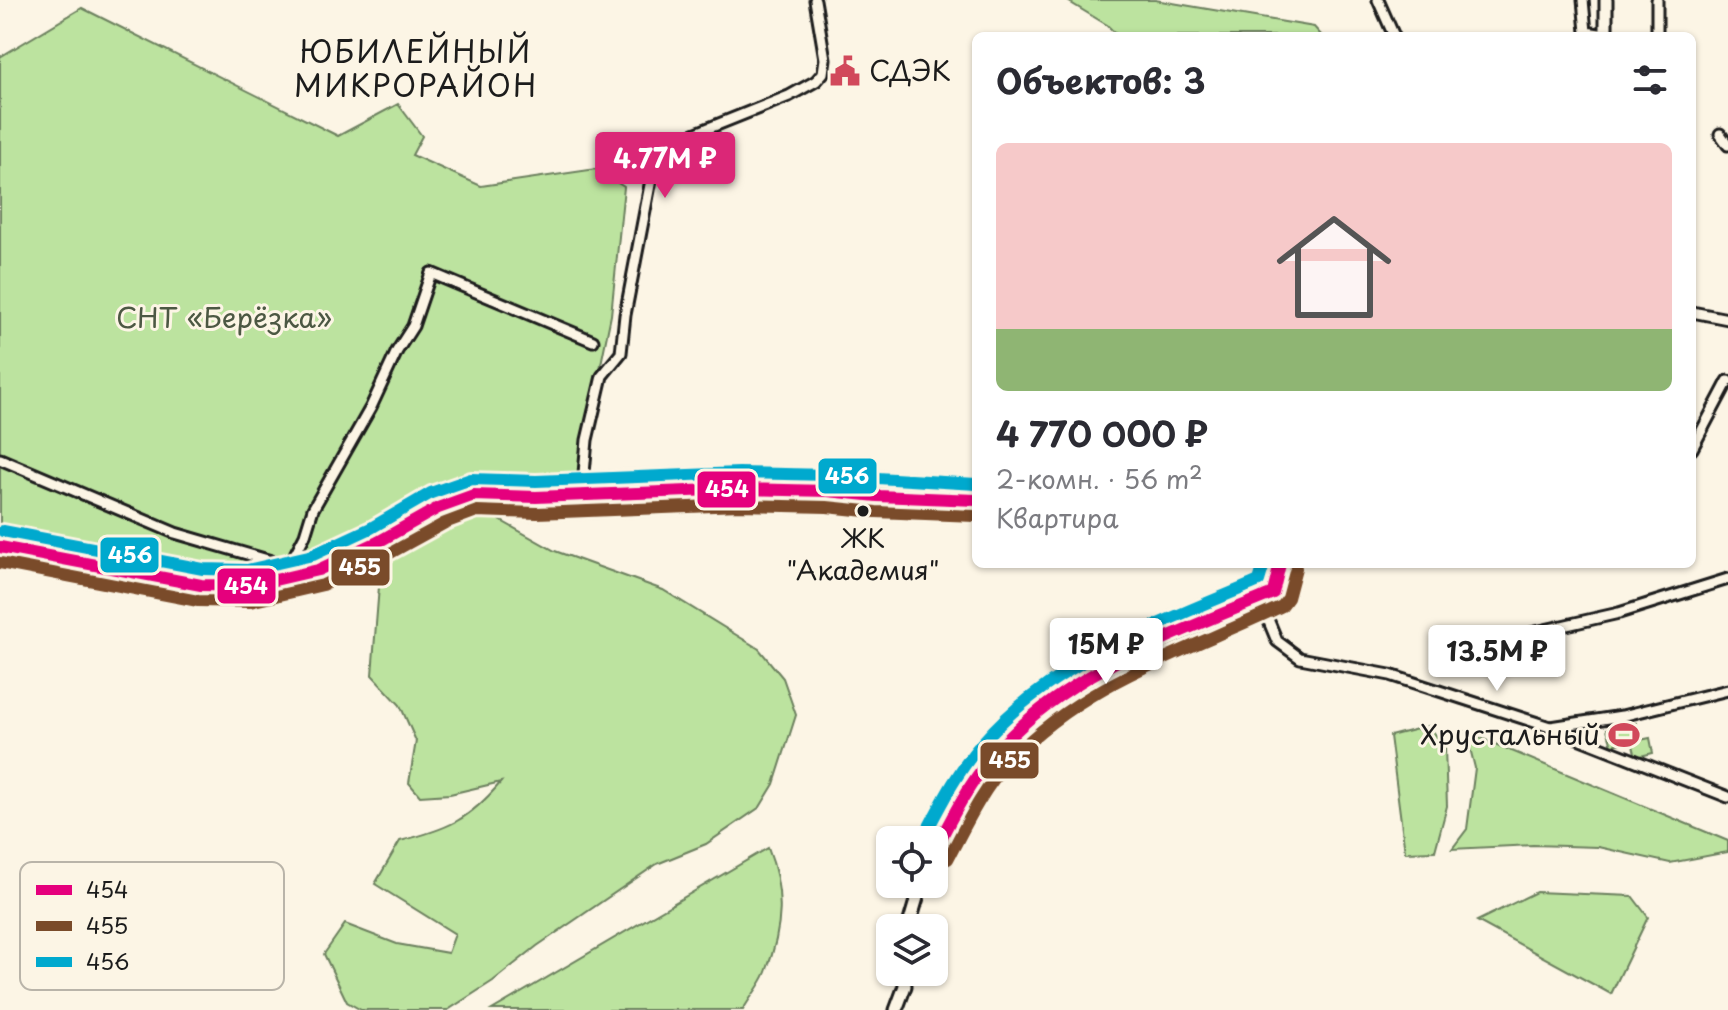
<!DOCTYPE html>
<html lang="ru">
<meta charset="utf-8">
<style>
body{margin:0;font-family:"Playpen Sans",sans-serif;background:#f2f2f3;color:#2b2b33;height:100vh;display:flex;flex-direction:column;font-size:30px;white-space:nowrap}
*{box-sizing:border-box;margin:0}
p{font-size:26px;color:#7c7c81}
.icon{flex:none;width:44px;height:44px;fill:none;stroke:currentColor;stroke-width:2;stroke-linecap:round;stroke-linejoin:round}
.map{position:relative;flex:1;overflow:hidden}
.side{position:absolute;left:972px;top:32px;width:724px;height:536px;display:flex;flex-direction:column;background:#fff;border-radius:12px;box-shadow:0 2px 6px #0004}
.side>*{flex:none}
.tools{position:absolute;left:876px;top:826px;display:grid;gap:16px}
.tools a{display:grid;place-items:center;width:72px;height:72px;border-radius:12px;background:#fff;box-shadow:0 2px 6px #0004;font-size:40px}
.price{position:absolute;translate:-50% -68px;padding:0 18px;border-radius:8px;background:#fff;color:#222;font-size:26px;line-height:52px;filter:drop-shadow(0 2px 4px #0008)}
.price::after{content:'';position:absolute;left:50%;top:48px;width:24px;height:18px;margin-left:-12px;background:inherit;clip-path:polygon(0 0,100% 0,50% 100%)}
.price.on{background:#db2777;color:#fff}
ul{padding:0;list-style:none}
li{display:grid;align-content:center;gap:16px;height:424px;padding:0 24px}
li span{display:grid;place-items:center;height:248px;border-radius:12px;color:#555}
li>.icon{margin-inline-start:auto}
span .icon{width:144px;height:144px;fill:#fffc;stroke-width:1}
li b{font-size:34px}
h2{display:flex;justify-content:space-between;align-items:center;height:96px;padding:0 24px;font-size:34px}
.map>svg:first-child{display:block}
</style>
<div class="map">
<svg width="1728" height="1010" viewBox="0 0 1728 1010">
<rect width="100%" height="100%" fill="#fcf5e5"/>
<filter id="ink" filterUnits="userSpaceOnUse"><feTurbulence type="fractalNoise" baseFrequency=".0125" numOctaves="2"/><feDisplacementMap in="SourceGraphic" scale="16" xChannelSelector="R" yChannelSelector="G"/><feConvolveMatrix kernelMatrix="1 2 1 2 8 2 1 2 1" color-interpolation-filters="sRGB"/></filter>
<g filter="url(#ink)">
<g fill="#bce39f" stroke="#6c805e" stroke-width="2">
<path d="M1066,0H1155L1314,27L1322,36H1118L1107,25Z"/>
<path d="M82,8L338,136L398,104L422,136L412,155L481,186L596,169L624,187L611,315L577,482L463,489L426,503L371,536L317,563L290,571L200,579L0,541V463L171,537L288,569L278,558L177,530L0,454V57Z"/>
<path d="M480,509L555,551L663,590L759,649L783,678L796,715L774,784L760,807L706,844L657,864L537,946L493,981L448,1010H361L347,1002L324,954L345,924L397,944L448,953L455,934L375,884L400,841C448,829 469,820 501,782L450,794L420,796L409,783L416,741L400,705L372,675L381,561C413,530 437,520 480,509Z"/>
<path d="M1636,723L1640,740L1650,738L1653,753L1636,757L1632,741L1612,745L1607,729Z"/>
<path d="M1429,726L1445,747L1447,806L1435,851L1405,852L1390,736Z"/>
<path d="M1466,732L1728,841V852L1670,863L1598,847L1533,845L1452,849L1467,829L1475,768Z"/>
<path d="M768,848C785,891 783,928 766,972C761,985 750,997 743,1010H492Z"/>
<path d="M1536,892L1632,896L1648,917L1611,994L1477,921Z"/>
</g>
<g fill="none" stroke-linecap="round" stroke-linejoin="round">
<g stroke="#1c1c1c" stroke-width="15">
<g id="minor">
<path d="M1378,0L1394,36"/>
<path d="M1583,0L1586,32L1606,35"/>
<path d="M1657,36V0"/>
<path d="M1720,134L1728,145"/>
<path d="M1692,312L1728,319"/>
<path d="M1692,449L1728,381"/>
<path d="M0,459L175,533L278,563L291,562L305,535L313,509L371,407L397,351L413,326L431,273L593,341"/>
<path d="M582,495L587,440L602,376L621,353L625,315L654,164L661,153L679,140L789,96L816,81L823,73L825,59L815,0"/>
<path d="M1273,593L1265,612L1277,641L1300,658L1390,675L1550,727L1728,797"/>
<path d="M1527,634L1619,613L1728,579"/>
<path d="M1551,727L1622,716L1728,690"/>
</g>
</g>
<g stroke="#1c1c1c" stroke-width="17">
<g id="tertiary">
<path d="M1606,36V0"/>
<path d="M0,547L201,585L249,586L318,570L378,542L438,508L474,495L536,497L739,489L828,491L877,496L976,500"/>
<path d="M934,852C1002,691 1126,657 1273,593L1280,564"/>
<path d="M908,928L921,884"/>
<path d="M896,1010L905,986L904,972"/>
</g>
</g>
<use href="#minor" stroke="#fcf5e5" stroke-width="9"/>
<use href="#tertiary" stroke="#fcf5e5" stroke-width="11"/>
<g stroke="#fcf5e5" stroke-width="18">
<g id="bus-1">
<path d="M0,547L201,585L249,586L318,570L378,542L438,508L474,495L536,497L739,489L828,491L877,496L976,500"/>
<path d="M934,852C952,817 969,783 995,753C1065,671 1176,634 1273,593L1280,564"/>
</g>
</g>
<g stroke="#fcf5e5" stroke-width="18">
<g id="bus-2">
<path d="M0,563L198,601L250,602L323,585L385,556L445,523L477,511L537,513L739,505L827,507L876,512L975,516"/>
<path d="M948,859C966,825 982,790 1009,761C1084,681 1186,652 1282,606L1288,598L1296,568"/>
</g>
</g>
<g stroke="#fcf5e5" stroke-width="18">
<g id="bus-3">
<path d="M3,531L203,569L247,570L313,555L371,528L431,493L471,479L536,481L739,473L828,475L976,484"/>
<path d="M922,840C940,806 957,771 983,742C1054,660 1162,623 1259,581L1264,564"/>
</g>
</g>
<use href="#bus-1" stroke="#e5007d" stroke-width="12"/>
<use href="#bus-2" stroke="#7a4b2a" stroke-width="12"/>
<use href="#bus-3" stroke="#00a9ce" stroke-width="12"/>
</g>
</g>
<defs>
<g id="civic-bare" transform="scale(2.4)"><path d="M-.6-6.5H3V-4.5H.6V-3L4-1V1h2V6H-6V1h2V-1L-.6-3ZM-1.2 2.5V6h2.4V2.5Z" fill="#d1495b" stroke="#fcf5e5" stroke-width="2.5" paint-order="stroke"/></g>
<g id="stadium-bare" transform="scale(2.4)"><path d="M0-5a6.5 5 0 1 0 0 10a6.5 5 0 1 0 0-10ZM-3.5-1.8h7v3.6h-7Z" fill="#d1495b" stroke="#fcf5e5" stroke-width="2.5" paint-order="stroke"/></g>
</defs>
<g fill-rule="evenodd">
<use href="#civic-bare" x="845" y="71"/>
<use href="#stadium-bare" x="1624" y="735"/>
</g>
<circle fill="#1c1c1c" stroke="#fcf5e5" stroke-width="3" cx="863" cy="511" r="7"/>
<g text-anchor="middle" stroke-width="6" stroke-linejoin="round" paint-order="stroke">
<g font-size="26" fill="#1c1c1c" stroke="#fcf5e5">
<text x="863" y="548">ЖК<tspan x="863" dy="32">"Академия"</tspan></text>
</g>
<g font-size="28" fill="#1c1c1c" stroke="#fcf5e5" text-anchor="start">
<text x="869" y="81">СДЭК</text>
<text x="1600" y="745" text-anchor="end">Хрустальный</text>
</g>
<g font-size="28" fill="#4c5843" stroke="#fcf5e5">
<text x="224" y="328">СНТ «Берёзка»</text>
</g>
<g font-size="30" letter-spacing="2" fill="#1c1c1c" stroke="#fcf5e5">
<text x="416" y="63">ЮБИЛЕЙНЫЙ<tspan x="416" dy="34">МИКРОРАЙОН</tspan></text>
</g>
</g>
<rect x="20" y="862" width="264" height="128" rx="12" fill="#fcf5e5" stroke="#b9b4a9" stroke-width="2"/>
<rect x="36" y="885" width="36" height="10" fill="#e5007d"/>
<rect x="36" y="921" width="36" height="10" fill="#7a4b2a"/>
<rect x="36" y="957" width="36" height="10" fill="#00a9ce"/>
<g font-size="22" fill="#1c1c1c">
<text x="86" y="898">454</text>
<text x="86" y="934">455</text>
<text x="86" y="970">456</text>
</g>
<g stroke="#fcf5e5" stroke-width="3">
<rect x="817" y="457" width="61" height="38" rx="8" fill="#00a9ce"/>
<rect x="696" y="470" width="61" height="39" rx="8" fill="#e5007d"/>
<rect x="99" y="536" width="61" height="38" rx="8" fill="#00a9ce"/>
<rect x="330" y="548" width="61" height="39" rx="8" fill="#7a4b2a"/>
<rect x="216" y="567" width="61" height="38" rx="8" fill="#e5007d"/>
<rect x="979" y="741" width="61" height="39" rx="8" fill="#7a4b2a"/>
</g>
<g font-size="22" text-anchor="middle" font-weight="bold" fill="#fff">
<text x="847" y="484">456</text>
<text x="727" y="497">454</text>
<text x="130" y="563">456</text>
<text x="360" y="575">455</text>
<text x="246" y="594">454</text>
<text x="1010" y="768">455</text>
</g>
</svg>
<div class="tools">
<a><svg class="icon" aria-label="locate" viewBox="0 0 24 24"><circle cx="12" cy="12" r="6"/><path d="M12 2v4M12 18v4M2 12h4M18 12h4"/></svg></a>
<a><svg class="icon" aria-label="layers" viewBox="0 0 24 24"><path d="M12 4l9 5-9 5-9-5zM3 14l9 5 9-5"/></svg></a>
</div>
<b class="price on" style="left:665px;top:200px">4.77M ₽</b>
<b class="price" style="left:1106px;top:686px">15M ₽</b>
<b class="price" style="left:1497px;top:693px">13.5M ₽</b>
<section class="side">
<h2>Объектов: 3<svg class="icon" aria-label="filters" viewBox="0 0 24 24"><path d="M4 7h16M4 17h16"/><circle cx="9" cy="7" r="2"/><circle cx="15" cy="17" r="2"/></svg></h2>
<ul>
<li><span style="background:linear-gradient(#f6c9c9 75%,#8fb573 0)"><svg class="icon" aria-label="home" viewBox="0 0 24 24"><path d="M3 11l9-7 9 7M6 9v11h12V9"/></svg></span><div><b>4 770 000 ₽</b><p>2-комн. · 56 m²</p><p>Квартира</p></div></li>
</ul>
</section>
</div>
